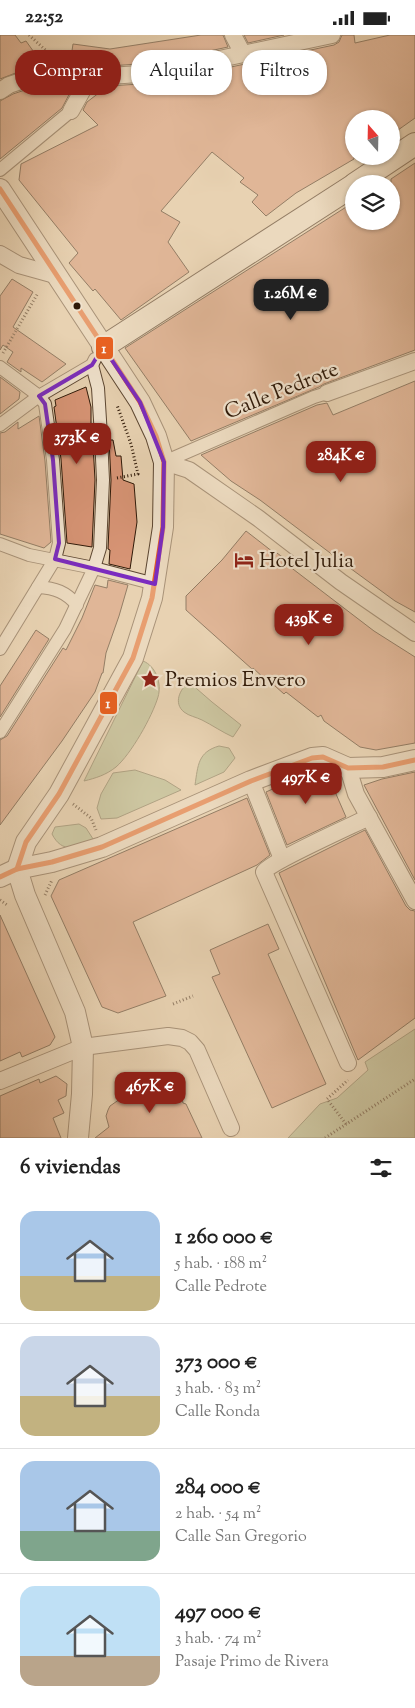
<!DOCTYPE html>
<html lang="es">
<meta charset="utf-8">
<style>
body{margin:0;font-family:"Sorts Mill Goudy",serif;background:#f2f2f2;color:#222;height:100vh;display:flex;flex-direction:column;font-size:19px;white-space:nowrap}
*{box-sizing:border-box;margin:0}
p{font-size:16px;color:#767676}
.icon{flex:none;width:28px;height:28px;fill:none;stroke:currentColor;stroke-width:2;stroke-linecap:round;stroke-linejoin:round}
.map{position:relative;height:1103px;overflow:hidden}
.drawer{display:flex;flex-direction:column;background:#fff;flex:1}
.drawer>*{flex:none}
.top-card{position:absolute;left:15px;top:15px;width:385px;height:45px;display:flex;gap:10px}
.needle{width:32px;rotate:340deg}
.buttons{position:absolute;left:345px;top:75px;display:grid;gap:10px}
.buttons a{display:grid;place-items:center;width:55px;height:55px;border-radius:50%;background:#fff;box-shadow:0 1px 4px #0004;font-size:25px}
.price{position:absolute;translate:-50% -42px;padding:0 11px;border-radius:10px;background:#8f2418;color:#fff;font-size:16px;line-height:32px;filter:drop-shadow(0 1px 2px #0008)}
.price::after{content:'';position:absolute;left:50%;top:30px;width:15px;height:11px;margin-left:-8px;background:inherit;clip-path:polygon(0 0,100% 0,50% 100%)}
.price.on{background:#222;color:#fff}
ul{padding:0;list-style:none}
li{display:flex;align-items:center;gap:15px;height:125px;padding:0 20px}
li+li{border-top:1px solid #e0e0e0}
li span{display:grid;place-items:center;flex:none;width:140px;height:100px;border-radius:15px;color:#555}
li>.icon{margin-inline-start:auto}
span .icon{width:60px;height:60px;fill:#fffc;stroke-width:1}
li b{font-size:21px}
h2{display:flex;justify-content:space-between;align-items:center;height:60px;padding:0 20px;font-size:21px}
.pill{padding:0 18px;border-radius:20px;background:#fff;box-shadow:0 1px 4px #0004;font-size:18px;line-height:45px}
.pill.on{background:#8f2418;color:#fff}
.status{display:flex;justify-content:space-between;align-items:center;height:35px;padding:0 25px;background:#fff;direction:ltr}
.status svg{height:14px;fill:currentColor}
.map>svg:first-child{display:block}
</style>
<div class="status"><b>22:52</b><svg viewBox="0 0 49 12"><path d="M0 12V9h3v3zM5 12V6h3v6zM10 12V3h3v9zM15 12V0h3v12zM26 1h20v11H26zM47 4h2v5h-2z"/></svg></div>
<div class="map">
<svg width="415" height="1103" viewBox="0 0 415 1103">
<rect width="100%" height="100%" fill="#e8d2b2"/>
<filter id="stains"><feTurbulence type="fractalNoise" baseFrequency=".004" numOctaves="4"/><feColorMatrix values="0 0 0 0 .2 0 0 0 0 .09 0 0 0 0 .02 0 0 0 .5 -.17"/></filter>
<radialGradient id="worn" r=".72"><stop offset=".6" stop-color="#630" stop-opacity="0"/><stop offset="1" stop-color="#630" stop-opacity=".3"/></radialGradient>
<g fill="#afbd91" stroke="#6f6b4c">
<path d="M143,626C156,631 162,649 158,662C152,682 131,719 116,732C106,740 96,743 84,746Z"/>
<path d="M189,647L212,667L241,690L233,702C222,697 212,690 202,685C196,682 189,681 184,677C173,668 180,654 189,647Z"/>
<path d="M219,711L229,713L235,723L224,737L195,750C198,730 198,717 219,711Z"/>
<path d="M135,735L165,745L181,755L117,783L101,784L97,773L101,759L113,738Z"/>
<path d="M79,789L86,793L95,807C77,813 62,819 52,799L55,792Z"/>
<path d="M415,994V1103H288L320,1069L337,1063L368,1035L365,1027Z"/>
</g>
<g fill="#d79475" stroke="#2f1908">
<path d="M0,0H15L21,8L26,6L36,20L21,30L26,34L0,44Z"/>
<path d="M201,0H223L228,12L153,28L109,31L70,29L73,9L110,14Z"/>
<path d="M244,0H284L248,8Z"/>
<path d="M342,0H354L355,8L390,0H415V83L391,100V84H354V124L296,158L266,181L252,167L258,160L240,147L244,143L212,117L161,176L180,187L168,207L189,237L121,285L95,254L93,256L69,228L78,218L19,145L21,129L98,90L83,75L87,67L108,51L156,48L334,10L339,7Z"/>
<path d="M46,48L68,49L72,54L62,73L0,124V66L13,59Z"/>
<path d="M415,128V315L324,349L319,352L191,406L125,313L354,167V186H391V144Z"/>
<path d="M12,244L33,257L13,292L66,329L42,347L21,333V337L7,327L13,317L3,310L0,315V261Z"/>
<path d="M0,342L20,357L19,364L0,379Z"/>
<path d="M415,346V577L395,566L354,536L260,465L231,446L201,420L317,370L327,368L333,380Z"/>
<path d="M86,352L91,372V409H93L95,445L92,512L67,508L61,424L54,372L56,371L55,365Z"/>
<path d="M39,381L45,426L51,507L44,513L0,499V398L5,397L18,387V394Z"/>
<path d="M109,405H113L116,421H121L123,445L134,449L137,487L130,534L109,529L110,515L108,514L111,445Z"/>
<path d="M246,496L273,517L274,516L284,523L289,531L374,596L415,622V708L376,715L360,712L324,686L321,680L318,682L286,657L284,659L266,643L265,644L253,633L252,634L186,575V561L222,525Z"/>
<path d="M108,545L128,550L119,581L106,618L103,638H102L95,657L62,706L0,790V705L7,701L63,613L66,615L82,583L95,550L107,553Z"/>
<path d="M36,595L49,604L0,682V651Z"/>
<path d="M317,734L326,736L346,782L287,810L266,757Z"/>
<path d="M415,737V845L364,750L382,744Z"/>
<path d="M247,763L270,820L257,830L133,887L166,961L118,978L102,972L51,861L59,845Z"/>
<path d="M365,795L406,871L410,875L415,876V983L358,1025L279,838Z"/>
<path d="M0,880L55,1002L50,1010L22,1022L20,1017L0,1026Z"/>
<path d="M268,889L279,914L268,919L326,1049L272,1073L212,942L220,939L210,915Z"/>
<path d="M56,1041L67,1049L66,1061L58,1065L64,1078L53,1083L61,1103H0V1061L39,1044L40,1048Z"/>
<path d="M152,1044L154,1048L168,1046L177,1051L180,1055L183,1068L186,1069L202,1103H95L109,1092L106,1081L108,1075L110,1071L120,1064L118,1058Z"/>
</g>
<g fill="none" stroke-linecap="round" stroke-linejoin="round">
<g stroke="#5d4732" stroke-width="14">
<g id="pedestrian">
<path d="M0,135L71,76"/>
<path d="M0,332L39,361L45,369L53,425L59,508L55,524L0,614"/>
<path d="M0,390L39,361L92,330L95,324"/>
<path d="M164,427L314,362L327,358"/>
<path d="M0,509L29,520L94,533L155,549"/>
<path d="M38,552C55,553 66,557 77,570"/>
<path d="M0,697L65,594L94,533L100,513L103,445L101,401L98,353L92,330"/>
</g>
</g>
<g stroke="#5d4732" stroke-width="18">
<g id="minor">
<path d="M233,0L243,19"/>
<path d="M0,56L9,50L45,38L109,41L154,38L332,0"/>
<path d="M71,76L91,40"/>
<path d="M0,219L19,230L55,240"/>
<path d="M327,358L415,326"/>
<path d="M164,427L189,435L258,483L341,547L415,598"/>
<path d="M348,733L356,759L415,866"/>
<path d="M251,746L282,824"/>
<path d="M348,1028L264,837C270,827 353,790 369,782"/>
<path d="M0,1046L83,1012L168,1001L182,1003L190,1007L197,1015L231,1093"/>
</g>
</g>
<g stroke="#5d4732" stroke-width="22">
<g id="tertiary">
<path d="M0,154L140,367L156,401L164,427L163,492L152,563L133,623L59,759L26,807L17,834"/>
<path d="M17,834L25,860L75,977L83,1012L82,1059L78,1103"/>
<path d="M0,842L17,834L52,827L102,812L251,746L312,723L323,722L348,733L383,732L415,725"/>
</g>
</g>
<g stroke="#2f1908" stroke-width="24">
<g id="secondary">
<path d="M355,149L415,109"/>
<path d="M103,312L354,150"/>
</g>
</g>
<g stroke="#2f1908" stroke-width="3" stroke-dasharray="1 2.5" stroke-linecap="butt">
<path d="M29,0L53,22"/>
<path d="M3,318L38,258"/>
<path d="M117,443L138,439L131,409L117,370"/>
<path d="M73,769L91,783L96,795"/>
<path d="M45,860L52,845"/>
<path d="M0,865L7,870"/>
<path d="M173,969L193,961"/>
<path d="M346,1089L327,1064L348,1045"/>
<path d="M325,1103L415,1044"/>
</g>
<use href="#pedestrian" stroke="#f0e2cd" stroke-width="12"/>
<use href="#minor" stroke="#f0e2cd" stroke-width="16"/>
<use href="#tertiary" stroke="#f0e2cd" stroke-width="20"/>
<use href="#secondary" stroke="#f0e2cd" stroke-width="22"/>
<g stroke="#f0e2cd" stroke-width="9">
<g id="bus-1">
<path d="M0,154L140,367L156,401L164,427L163,492L152,563L133,623L59,759L26,807L17,834"/>
<path d="M0,842L17,834L52,827L102,812L251,746L312,723L323,722L348,733L383,732L415,725"/>
</g>
</g>
<use href="#bus-1" stroke="#e86121" stroke-width="5"/>
</g>
<path d="M0 0H415V1103H0ZM103,312L140,367L164,427L163,492L155,549L55,524L59,508L53,425L45,369L39,361L92,330Z" fill="#e8d2b2" fill-opacity=".55" fill-rule="evenodd"/>
<path fill="none" stroke="#7b2cbf" stroke-width="4" stroke-linejoin="round" d="M103,312L140,367L164,427L163,492L155,549L55,524L59,508L53,425L45,369L39,361L92,330Z"/>
<defs>
<g id="hotel-bare" transform="scale(1.5)"><path d="M-6-4.5h1.5V1H6V5H4.5V3h-9V5H-6ZM-4 0a1.8 1.8 0 1 1 3.6 0ZM.5 0V-2.5h3Q6-2.5 6 0Z" fill="#8f2418" stroke="#f0e2cd" stroke-width="2.5" paint-order="stroke"/></g>
<g id="sight-bare" transform="scale(1.5)"><path d="M0-6L1.8-2.2L6-1.7L2.9 1.2L3.7 5.4L0 3.3L-3.7 5.4L-2.9 1.2L-6-1.7L-1.8-2.2Z" fill="#8f2418" stroke="#f0e2cd" stroke-width="2.5" paint-order="stroke"/></g>
</defs>
<g fill-rule="evenodd">
<use href="#hotel-bare" x="244" y="525"/>
<use href="#sight-bare" x="150" y="644"/>
</g>
<circle fill="#2f1908" stroke="#f0e2cd" stroke-width="2" cx="77" cy="271" r="4.5"/>
<g text-anchor="middle" stroke-width="4.5" stroke-linejoin="round" paint-order="stroke">
<g font-size="21" fill="#2f1908" stroke="#f0e2cd">
<text transform="translate(281 355) rotate(-22)" y="7">Calle Pedrote</text>
</g>
<g font-size="21" fill="#2f1908" stroke="#f0e2cd" text-anchor="start">
<text x="259" y="532">Hotel Julia</text>
<text x="165" y="651">Premios Envero</text>
</g>
</g>
<g stroke="#f0e2cd" stroke-width="2">
<rect x="95" y="301" width="19" height="24" rx="5" fill="#e86121"/>
<rect x="99" y="656" width="19" height="24" rx="5" fill="#e86121"/>
</g>
<g font-size="14" text-anchor="middle" font-weight="bold" fill="#fff">
<text x="104" y="318">1</text>
<text x="108" y="673">1</text>
</g>
<rect width="100%" height="100%" filter="url(#stains)"/>
<rect width="100%" height="100%" fill="url(#worn)"/>
</svg>
<div class="buttons">
<a><svg class="needle" viewBox="-14 -14 28 28"><path d="M0-13l5 13h-10z" fill="#e53935"/><path d="M0 13l5-13h-10z" fill="#767676"/></svg></a>
<a><svg class="icon" aria-label="layers" viewBox="0 0 24 24"><path d="M12 4l9 5-9 5-9-5zM3 14l9 5 9-5"/></svg></a>
</div>
<b class="price on" style="left:291px;top:286px">1.26M €</b>
<b class="price" style="left:77px;top:430px">373K €</b>
<b class="price" style="left:341px;top:448px">284K €</b>
<b class="price" style="left:309px;top:611px">439K €</b>
<b class="price" style="left:306px;top:770px">497K €</b>
<b class="price" style="left:150px;top:1079px">467K €</b>
<div class="top-card">
<a class="pill on">Comprar</a>
<a class="pill">Alquilar</a>
<a class="pill">Filtros</a>
</div>
</div>
<section class="drawer">
<h2>6 viviendas<svg class="icon" aria-label="filters" viewBox="0 0 24 24"><path d="M4 7h16M4 17h16"/><circle cx="9" cy="7" r="2"/><circle cx="15" cy="17" r="2"/></svg></h2>
<ul>
<li><span style="background:linear-gradient(#a9c7e8 65%,#c2b280 0)"><svg class="icon" aria-label="home" viewBox="0 0 24 24"><path d="M3 11l9-7 9 7M6 9v11h12V9"/></svg></span><div><b>1 260 000 €</b><p>5 hab. · 188 m²</p><p>Calle Pedrote</p></div></li>
<li><span style="background:linear-gradient(#c9d6e8 60%,#c2b280 0)"><svg class="icon" aria-label="home" viewBox="0 0 24 24"><path d="M3 11l9-7 9 7M6 9v11h12V9"/></svg></span><div><b>373 000 €</b><p>3 hab. · 83 m²</p><p>Calle Ronda</p></div></li>
<li><span style="background:linear-gradient(#a9c7e8 70%,#7fa58c 0)"><svg class="icon" aria-label="home" viewBox="0 0 24 24"><path d="M3 11l9-7 9 7M6 9v11h12V9"/></svg></span><div><b>284 000 €</b><p>2 hab. · 54 m²</p><p>Calle San Gregorio</p></div></li>
<li><span style="background:linear-gradient(#bfe0f5 70%,#b9a48a 0)"><svg class="icon" aria-label="home" viewBox="0 0 24 24"><path d="M3 11l9-7 9 7M6 9v11h12V9"/></svg></span><div><b>497 000 €</b><p>3 hab. · 74 m²</p><p>Pasaje Primo de Rivera</p></div></li>
</ul>
</section>
